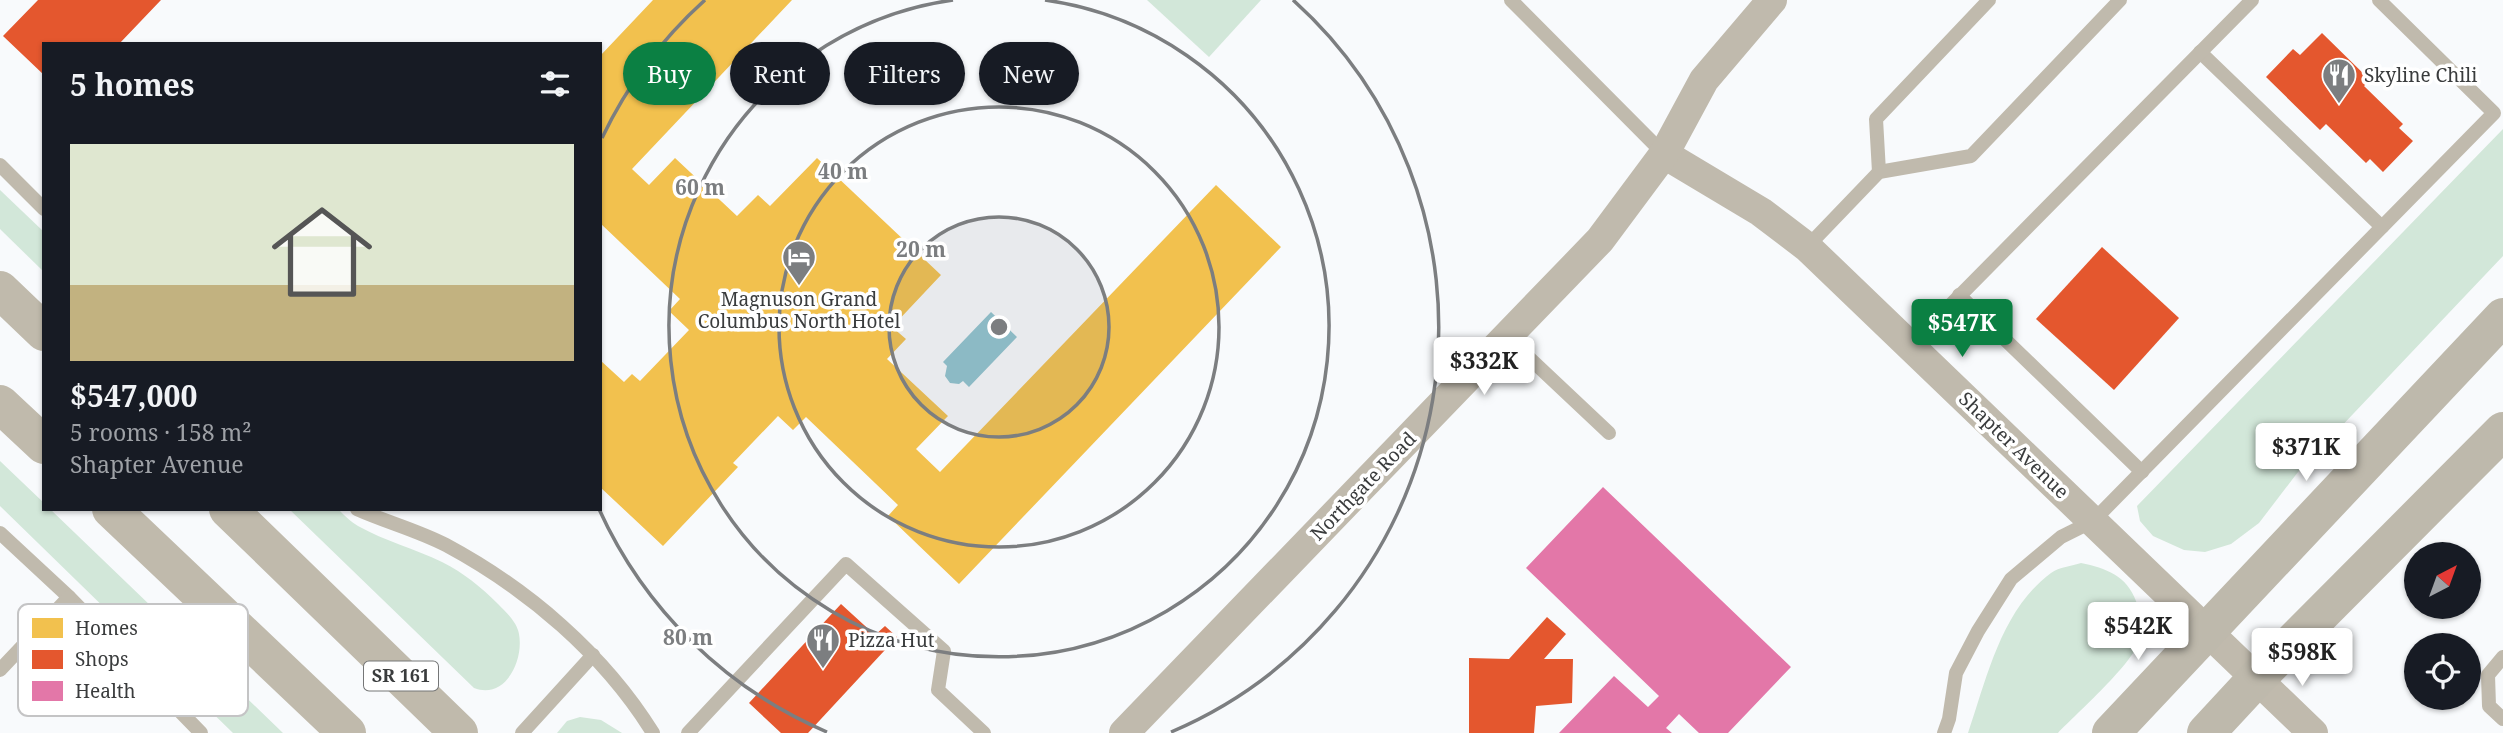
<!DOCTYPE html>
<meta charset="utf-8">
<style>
body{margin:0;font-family:"Noto Serif",serif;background:#242831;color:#f1f3f6;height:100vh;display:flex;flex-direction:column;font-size:26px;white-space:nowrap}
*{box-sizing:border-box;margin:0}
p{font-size:23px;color:#9ea1a6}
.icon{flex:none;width:38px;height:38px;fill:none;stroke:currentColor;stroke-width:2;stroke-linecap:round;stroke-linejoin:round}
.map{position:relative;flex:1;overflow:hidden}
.details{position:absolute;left:42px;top:42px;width:560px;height:469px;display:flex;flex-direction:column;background:#171b24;border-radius:0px;box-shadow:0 2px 5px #0004}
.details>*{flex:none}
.hud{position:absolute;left:623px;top:42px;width:665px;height:63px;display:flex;gap:14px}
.needle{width:46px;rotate:41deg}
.tools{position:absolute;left:2404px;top:542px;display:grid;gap:14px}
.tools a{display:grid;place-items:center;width:77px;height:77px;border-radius:50%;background:#171b24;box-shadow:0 2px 5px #0004;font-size:35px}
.price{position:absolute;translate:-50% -60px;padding:0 16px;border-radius:7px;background:#fff;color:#222;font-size:23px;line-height:46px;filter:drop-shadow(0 2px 4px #0008)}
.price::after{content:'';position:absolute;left:50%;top:42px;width:21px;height:16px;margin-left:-10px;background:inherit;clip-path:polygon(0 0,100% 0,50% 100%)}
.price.on{background:#0b8043;color:#fff}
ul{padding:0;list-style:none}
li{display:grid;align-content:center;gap:14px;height:371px;padding:0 28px}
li+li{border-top:2px solid #363941}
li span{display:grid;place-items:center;height:217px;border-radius:0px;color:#555}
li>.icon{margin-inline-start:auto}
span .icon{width:126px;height:126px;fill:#fffc;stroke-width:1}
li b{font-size:30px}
h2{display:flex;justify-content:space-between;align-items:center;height:84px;padding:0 28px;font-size:30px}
.tag{padding:0 24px;border-radius:32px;background:#171b24;box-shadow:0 2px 5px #0004;font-size:24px;line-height:63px}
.tag.on{background:#0b8043;color:#fff}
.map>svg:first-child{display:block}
</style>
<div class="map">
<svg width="2503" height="733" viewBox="0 0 2503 733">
<rect width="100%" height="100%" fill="#f8fafc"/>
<g fill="#d2e7d9">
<path d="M1147,0H1261L1209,57Z"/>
<path d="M2503,129V256L2298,472L2259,523L2231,544L2205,552L2184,550L2153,536L2140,521L2137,506Z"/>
<path d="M0,190L44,232V272L0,229Z"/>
<path d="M0,461L44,503V509H50L283,733H233L0,506Z"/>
<path d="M289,509H338C344,515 351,522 358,526C385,541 415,549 442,562C464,573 481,587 498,604C506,612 517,622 519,634C524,661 505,700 474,688Z"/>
<path d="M2081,563C2106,568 2127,576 2136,601C2140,613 2143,626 2140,639C2135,662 2076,714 2058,733H1968C1987,678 2001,610 2051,573C2059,567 2072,566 2081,563Z"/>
<path d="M580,717L601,720L622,733H557L567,721Z"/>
</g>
<path fill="#8fc3ce" d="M991,312L1017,337L969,387L963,381L959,384L950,383L945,376L947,366L943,362Z"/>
<path fill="#f2c14e" d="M653,0H792L632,169L649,185L675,158L737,216L758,195L770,206L817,158L941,275L892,327L906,339L887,359L948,416L916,449L940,472L1216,185L1281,247L959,584L888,516L898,505L806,417L793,430L778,416L733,463L738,467L663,546L600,487V360L624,382L632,374L640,381L689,330L669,311L680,299L600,223V56Z"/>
<g fill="#e4572e">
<path d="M38,0H161L119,44H44V75L3,36Z"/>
<path d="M2322,33L2370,80L2364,86L2403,124L2399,128L2413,141L2383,172L2370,159L2366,163L2326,124L2320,130L2266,77L2293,49L2300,55Z"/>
<path d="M2102,247L2179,318L2114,390L2036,319Z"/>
<path d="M841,604L875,635L885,626L897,637L808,733H781L749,703Z"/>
<path d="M1547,617L1566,634L1544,659H1573L1572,703L1536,706L1534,733H1469V658L1509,659Z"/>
</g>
<path fill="#e377a8" d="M1603,487L1791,667L1728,733H1699L1679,714L1666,728L1672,733H1559L1614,676L1648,707L1659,696L1526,568Z"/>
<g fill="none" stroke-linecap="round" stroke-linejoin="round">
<g stroke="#c0baad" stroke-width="14">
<path d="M1511,0L1664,154"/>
<path d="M2200,52L2382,227"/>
<path d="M0,165L44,209"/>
<path d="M1879,172L1876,119L1989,0"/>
<path d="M1807,247L1879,172L1971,156L2120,0"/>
<path d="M1959,295L2142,472"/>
<path d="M1507,337L1609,433"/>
<path d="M1911,345L2252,0"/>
<path d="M357,509C386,522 417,530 446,545C528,589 604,654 653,733"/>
<path d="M0,533L69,597L201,733"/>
<path d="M2503,657L2488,675L2489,706L2503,719"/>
<path d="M0,670L69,597"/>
<path d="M522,733L593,655"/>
<path d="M688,733L846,564L944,651L938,690L984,733"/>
<path d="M1944,733L1949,719L1956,673L1978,631L2011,579L2061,537L2093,521L2494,113L2379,0"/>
</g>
<g stroke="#c0baad" stroke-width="30">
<path d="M1664,154L1761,212L1807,247L2313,733"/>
<path d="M1124,733L1600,240L1664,154L1704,80L1772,0"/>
</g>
<g stroke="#beb9ac" stroke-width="38">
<path d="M2111,733L2503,317"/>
<path d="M2206,733L2256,679L2503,431"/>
</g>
<g stroke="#c0baac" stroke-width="38">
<path d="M0,290L44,332"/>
<path d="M0,404L44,445"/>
<path d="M111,509L347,733"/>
<path d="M228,509L459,733"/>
</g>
</g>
<circle cx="999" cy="327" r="110" fill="#7c7e80" fill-opacity=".12"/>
<g fill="none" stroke="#7c7e80" stroke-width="3.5">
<circle cx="999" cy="327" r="110"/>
<circle cx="999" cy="327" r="220"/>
<path d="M1045 0A330 330 0 1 1 953 0"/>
<path d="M827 732A440 440 0 0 1 599 509M602 138A440 440 0 0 1 705 0M1293 0A440 440 0 0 1 1171 732"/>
</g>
<defs>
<g id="restaurant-pin" transform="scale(1.75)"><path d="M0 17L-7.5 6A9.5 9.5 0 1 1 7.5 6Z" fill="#7c7e80" stroke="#fff"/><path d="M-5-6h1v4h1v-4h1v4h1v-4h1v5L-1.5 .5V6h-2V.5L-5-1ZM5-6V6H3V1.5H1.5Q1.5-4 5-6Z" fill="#fff"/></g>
<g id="hotel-pin" transform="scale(1.75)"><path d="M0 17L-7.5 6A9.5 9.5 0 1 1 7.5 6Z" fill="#7c7e80" stroke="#fff"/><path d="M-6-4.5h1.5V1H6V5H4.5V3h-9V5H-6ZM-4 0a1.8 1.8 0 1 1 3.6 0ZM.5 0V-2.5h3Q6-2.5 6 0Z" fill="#fff"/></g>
</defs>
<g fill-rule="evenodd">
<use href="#restaurant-pin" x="2339" y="75"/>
<use href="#hotel-pin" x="799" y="257"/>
<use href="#restaurant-pin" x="823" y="640"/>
</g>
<g text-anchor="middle" stroke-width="7" stroke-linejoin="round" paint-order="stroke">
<rect fill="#fff" stroke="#757677" stroke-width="2" x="364" y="661.5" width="74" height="29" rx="5"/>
<g font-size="18" font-weight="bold" fill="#3a3c3d">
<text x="401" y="682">SR 161</text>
</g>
<g font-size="19" fill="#3a3c3d" stroke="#fff" text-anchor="start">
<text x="2364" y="82">Skyline Chili</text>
<text x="799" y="306" text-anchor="middle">Magnuson Grand<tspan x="799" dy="22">Columbus North Hotel</tspan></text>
<text x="848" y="647">Pizza Hut</text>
</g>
<g font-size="19" fill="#3a3c3d" stroke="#fff">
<text transform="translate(2014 445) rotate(44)" y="7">Shapter Avenue</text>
<text transform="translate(1363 486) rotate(-46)" y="7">Northgate Road</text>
</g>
</g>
<rect x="18" y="604" width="230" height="112" rx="10" fill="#fff" stroke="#c4c4c5" stroke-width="2"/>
<rect x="32" y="618" width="31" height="20" fill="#f2c14e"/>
<rect x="32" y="650" width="31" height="19" fill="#e4572e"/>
<rect x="32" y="681" width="31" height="20" fill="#e377a8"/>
<g font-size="19" fill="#3a3c3d">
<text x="75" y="635">Homes</text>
<text x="75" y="666">Shops</text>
<text x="75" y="698">Health</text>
</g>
<circle cx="999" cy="327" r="10" fill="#7c7e80" stroke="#fff" stroke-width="3.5"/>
<g font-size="21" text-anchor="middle" font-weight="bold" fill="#7c7e80" stroke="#fff" stroke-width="7" stroke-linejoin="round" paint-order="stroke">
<text x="843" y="179">40 m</text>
<text x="700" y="195">60 m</text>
<text x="921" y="257">20 m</text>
<text x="688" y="645">80 m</text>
</g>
</svg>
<div class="tools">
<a><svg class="needle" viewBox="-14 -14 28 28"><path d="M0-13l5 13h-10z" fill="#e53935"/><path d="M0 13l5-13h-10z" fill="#9ea1a6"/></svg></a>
<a><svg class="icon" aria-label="locate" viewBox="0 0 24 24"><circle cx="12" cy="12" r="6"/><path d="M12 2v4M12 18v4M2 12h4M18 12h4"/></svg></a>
</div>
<b class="price on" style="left:1962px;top:359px">$547K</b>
<b class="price" style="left:1484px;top:397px">$332K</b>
<b class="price" style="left:2306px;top:483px">$371K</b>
<b class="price" style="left:2138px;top:662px">$542K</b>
<b class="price" style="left:2302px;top:688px">$598K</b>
<div class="hud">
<a class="tag on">Buy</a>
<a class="tag">Rent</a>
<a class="tag">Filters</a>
<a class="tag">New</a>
</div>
<section class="details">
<h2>5 homes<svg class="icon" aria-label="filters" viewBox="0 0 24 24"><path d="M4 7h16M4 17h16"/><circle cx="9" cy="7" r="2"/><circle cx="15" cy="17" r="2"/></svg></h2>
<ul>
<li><span style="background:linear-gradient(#dfe7d0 65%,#c2b280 0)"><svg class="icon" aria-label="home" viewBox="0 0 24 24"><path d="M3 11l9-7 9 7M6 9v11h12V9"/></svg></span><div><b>$547,000</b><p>5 rooms · 158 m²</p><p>Shapter Avenue</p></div></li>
</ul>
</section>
</div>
